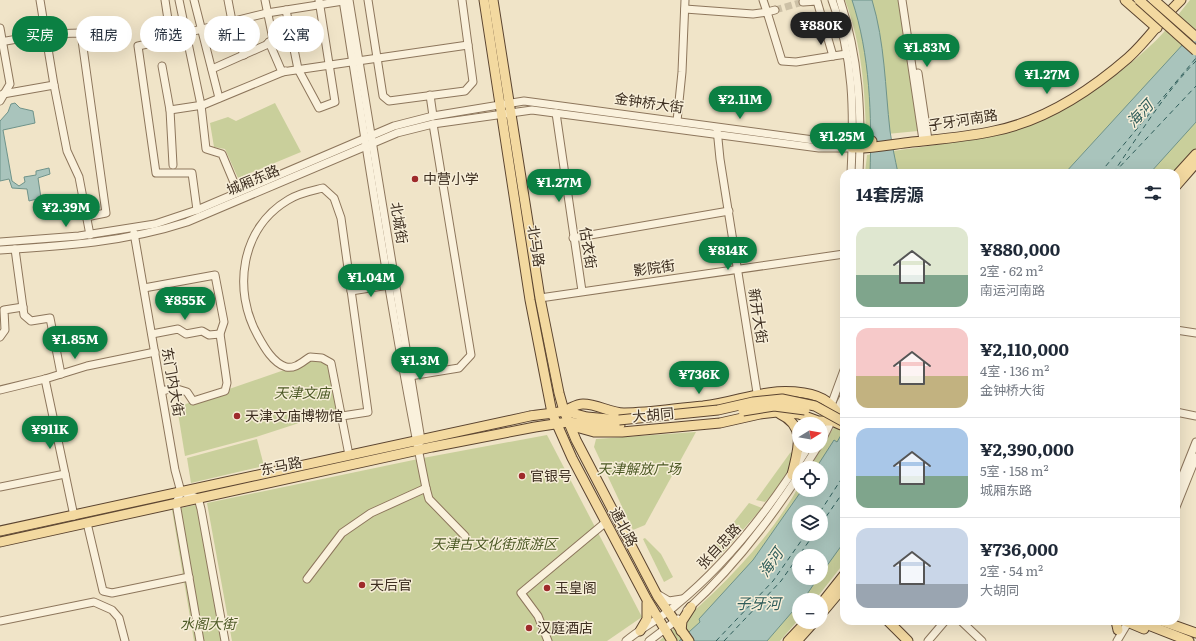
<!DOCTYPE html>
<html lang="zh">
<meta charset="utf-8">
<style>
body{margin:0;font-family:Literata,"Noto Sans SC",serif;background:#f6f6f7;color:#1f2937;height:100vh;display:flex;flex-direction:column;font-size:15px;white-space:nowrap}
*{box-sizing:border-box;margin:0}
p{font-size:13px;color:#747a83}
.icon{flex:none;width:22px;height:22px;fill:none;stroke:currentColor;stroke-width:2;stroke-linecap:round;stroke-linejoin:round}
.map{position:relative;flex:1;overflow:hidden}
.panel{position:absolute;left:840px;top:169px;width:340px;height:456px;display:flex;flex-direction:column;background:#fff;border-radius:12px;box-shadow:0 4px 16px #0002}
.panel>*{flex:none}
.top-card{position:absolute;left:12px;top:16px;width:380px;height:36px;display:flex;gap:8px}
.needle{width:26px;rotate:79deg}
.tools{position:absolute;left:792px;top:417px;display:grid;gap:8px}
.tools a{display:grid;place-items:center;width:36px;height:36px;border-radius:50%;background:#fff;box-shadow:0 4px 16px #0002;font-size:20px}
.price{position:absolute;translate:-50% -34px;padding:0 9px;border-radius:14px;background:#0b8043;color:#fff;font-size:13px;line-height:26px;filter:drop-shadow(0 1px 2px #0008)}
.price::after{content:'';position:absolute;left:50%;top:24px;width:12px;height:9px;margin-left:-6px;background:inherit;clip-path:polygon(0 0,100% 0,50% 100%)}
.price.active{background:#222;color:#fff}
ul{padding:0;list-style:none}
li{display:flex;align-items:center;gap:12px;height:100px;padding:0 16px}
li+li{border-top:1px solid #e0e1e3}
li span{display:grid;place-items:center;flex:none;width:112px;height:80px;border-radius:12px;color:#555}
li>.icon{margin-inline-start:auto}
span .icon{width:48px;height:48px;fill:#fffc;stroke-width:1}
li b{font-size:17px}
h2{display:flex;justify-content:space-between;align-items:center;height:48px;padding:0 16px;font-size:17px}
.pill{padding:0 14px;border-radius:18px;background:#fff;box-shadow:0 4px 16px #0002;font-size:14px;line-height:36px}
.pill.active{background:#0b8043;color:#fff}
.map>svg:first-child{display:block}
</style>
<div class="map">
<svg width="1196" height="641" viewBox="0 0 1196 641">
<rect width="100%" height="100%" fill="#f0e4c8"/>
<g fill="#c9cf9b" fill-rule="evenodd">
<path d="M845,0H899L918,131L866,136C865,88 862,46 845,0Z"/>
<path d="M1190,0H1196V148L1174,173H865L867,155C915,147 966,143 1013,129C1064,114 1112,82 1150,46C1165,33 1177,16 1190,0Z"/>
<path d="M275,103L301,152L238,178L225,149L214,147L210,123L228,117L236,121Z"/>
<path d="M319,358L330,365L339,410L256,437L185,456L177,407Z"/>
<path d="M844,411V563L815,600H799V619L780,641H659C712,597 765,547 799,486V490H821V468H809ZM799,512H821V534H799ZM799,556H821V578H799Z"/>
<path d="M696,432L645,525L633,530L594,447L596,439Z"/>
<path d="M547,435L642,617L607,641H232L207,503L423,458Z"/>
<path d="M257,439L264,466L191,483L187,458Z"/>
<path d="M794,451L790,474L765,502L756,500L790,453Z"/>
<path d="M204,503L228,641H194L172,510Z"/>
<path d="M749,503L762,508L719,557L712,550Z"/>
<path d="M645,538L661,554L673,577L664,582L643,539Z"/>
</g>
<g fill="#a9c4bc" stroke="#6f938a" fill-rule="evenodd">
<path d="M852,0H872C885,43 885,87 890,131C892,145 895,159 898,173H870C872,116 870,54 852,0Z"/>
<path d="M1196,30V122L1150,173H1065Z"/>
<path d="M15,103L20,108L33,111L35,123L3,130L12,181L19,186L25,182L24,177L36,175V171L49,168L50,174L38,178L41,198L29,201L27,189L12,188L9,179L0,181V121L8,112L11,104Z"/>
<path d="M844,430V542L821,574V556H799V578H818L803,600H799V604L767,641H679L700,622L699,619L753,560L802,490H821V468H816L834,440L837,442ZM799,512H821V534H799Z"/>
</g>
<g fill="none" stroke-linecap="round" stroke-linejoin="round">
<g stroke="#2f5d5a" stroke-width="1" stroke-dasharray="5 4" stroke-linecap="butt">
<path d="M1100,173L1196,58"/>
<path d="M1113,173C1139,135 1164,94 1196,61"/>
<path d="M1114,173L1196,86"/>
<path d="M820,512L844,475"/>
<path d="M821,524L844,491"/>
<path d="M716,641L773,581L806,534"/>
<path d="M724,641L781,581L814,534"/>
</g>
<path stroke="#ccc0a6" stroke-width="7" stroke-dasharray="7 3.5" stroke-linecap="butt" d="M775,10L803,2"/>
<g stroke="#8d765c" stroke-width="9">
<g id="minor">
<path d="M40,0L54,85L67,151L79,177L90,235"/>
<path d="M165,0L171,39L138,46L156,173H192L197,210"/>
<path d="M179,0L201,105L206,149L222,154L238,192"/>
<path d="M194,0L219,98"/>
<path d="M228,0L232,21L244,55"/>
<path d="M349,0L421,440L419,444"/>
<path d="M368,0L383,96L389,101L465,91L473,82L462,0"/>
<path d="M763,0L767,12L775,10"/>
<path d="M832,0C854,56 854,114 851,173"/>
<path d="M840,0C859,57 862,114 859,173"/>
<path d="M902,0L923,140"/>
<path d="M803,2L817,1L833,56L847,54"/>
<path d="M685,9L753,14L767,12L782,61L796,62L833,56"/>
<path d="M286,10L298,69L319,108L335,102L319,0"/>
<path d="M0,28L10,84L0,101"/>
<path d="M186,33L267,13L343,1"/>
<path d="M0,42L46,34L81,33L106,213L86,217"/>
<path d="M269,42L282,72L468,45"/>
<path d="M162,66L170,110L173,165"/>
<path d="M212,69L266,45L273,39L265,0"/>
<path d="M918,73L928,140"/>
<path d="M3,94L54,85"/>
<path d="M430,95L433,116"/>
<path d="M170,110L203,105L285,71"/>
<path d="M556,113L582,291"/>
<path d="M677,121L682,72L685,0"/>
<path d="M717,129L720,159L758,399"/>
<path d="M134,233L175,470L181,492"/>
<path d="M573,238L729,211"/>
<path d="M0,242L79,236L155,224L197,210L394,126L433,116L524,101L821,141L852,142"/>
<path d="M15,249L24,315L31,321L50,318L61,374"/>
<path d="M0,250C64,246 126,242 187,222L397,133L433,124L532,110L819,148H852"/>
<path d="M350,282L387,275"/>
<path d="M144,288L215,275L224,322L220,334L227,383L225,391L193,401L187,392L174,388L162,391"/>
<path d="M351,291L389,285"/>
<path d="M540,298L844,254"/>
<path d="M1176,330L1196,333"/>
<path d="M152,334L178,329L186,334L202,331L209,335L220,334"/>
<path d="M0,337L5,330L4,310L23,307"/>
<path d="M410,376L459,368L471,355L433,124"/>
<path d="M45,379L74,516"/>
<path d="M0,390L45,379L87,366L155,352"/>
<path d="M830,408L844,370"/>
<path d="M1176,412L1196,416"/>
<path d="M342,416L368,412L341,218L334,198L323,188C311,191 299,193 288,200C241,228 232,290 258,336C264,347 273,363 286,367C296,369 303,361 310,357L322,358L331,363L349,455"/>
<path d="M821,442L844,396"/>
<path d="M804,468L818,446"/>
<path d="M0,487L65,474"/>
<path d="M426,488L429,499L465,536"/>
<path d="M181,492L198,498L201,509L225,641"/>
<path d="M181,492L176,503L200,641"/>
<path d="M1176,492L1196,442"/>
<path d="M1176,507L1196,457"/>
<path d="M87,523L103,591L112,593L189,577"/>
<path d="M307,579L342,533L371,513L426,488C393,327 369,163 343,0"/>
<path d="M659,595L669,601L682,599"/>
<path d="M687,610C730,571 767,524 799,475"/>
<path d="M0,621L94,602L112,610L119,618L125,641"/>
<path d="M961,621L982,641"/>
<path d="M548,641L538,616L521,593L606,522"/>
<path d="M626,641C641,628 660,619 675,606C730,561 772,506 809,446"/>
<path d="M649,641L678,619"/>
<path d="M928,641L945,621"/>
<path d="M1117,641L1129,621"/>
</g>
</g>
<g stroke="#5b4430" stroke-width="11">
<g id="major">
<path d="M484,0L530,300L552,413L572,458L646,598L672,641"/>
<path d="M493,0L540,298L559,393L564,411L576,440L658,597L689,641"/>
<path d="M1125,0L1157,28"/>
<path d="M852,142L872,141"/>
<path d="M852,148C872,149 893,144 912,142C940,139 967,137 994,131C1044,121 1090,91 1128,58C1148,40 1162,18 1181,0"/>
<path d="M1176,176L1196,154"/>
<path d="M1176,186L1196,163"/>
<path d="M564,411L587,417L619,420"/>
<path d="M780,414C808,427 797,452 792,475"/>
<path d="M576,427L594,432H622L720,423L760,414L777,412L799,414L818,421H832L841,425"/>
<path d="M0,531L530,416C541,414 553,414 563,411C570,409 576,404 583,404C598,404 610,413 624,413C650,413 677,408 703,406C741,402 763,387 804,393C823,396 835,404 842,422"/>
<path d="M0,542L432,447L535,427L568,422L593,425H620"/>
<path d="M821,604L844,575"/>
<path d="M821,614L842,589"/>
<path d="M888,621L908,641"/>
<path d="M1116,621L1118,630"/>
<path d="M1125,621L1144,629"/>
<path d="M1138,621L1189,641"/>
<path d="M1162,621L1196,633"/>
<path d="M640,631L647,619V603"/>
<path d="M681,631L682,621L691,607"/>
<path d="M788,641L806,622"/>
<path d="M797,641L814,622"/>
</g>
</g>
<use href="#minor" stroke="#faf1dc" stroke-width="7"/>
<use href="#major" stroke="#f3d9a0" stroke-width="9"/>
<g stroke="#5b4430" stroke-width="11" stroke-linecap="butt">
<g id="major-bridge">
<path d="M1139,0L1196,51"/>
<path d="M1154,0L1196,37"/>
<path d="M743,411L774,406L805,410"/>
<path d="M619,420L718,410L753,402L782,399L815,406L844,422"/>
</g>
</g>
<use href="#major-bridge" stroke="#f3d9a0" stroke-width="9"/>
</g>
<g fill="#9e2a2b" stroke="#f7eed8" stroke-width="1.5">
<circle cx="415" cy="179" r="4"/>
<circle cx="237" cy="416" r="4"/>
<circle cx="522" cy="476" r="4"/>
<circle cx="362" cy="585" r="4"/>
<circle cx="547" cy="588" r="4"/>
<circle cx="529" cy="628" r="4"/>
</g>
<g text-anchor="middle" stroke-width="3" stroke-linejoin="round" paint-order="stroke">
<g font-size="14" fill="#3d2e20" stroke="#f7eed8">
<text transform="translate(649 103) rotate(8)" y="5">金钟桥大街</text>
<text transform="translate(963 120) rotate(-9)" y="5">子牙河南路</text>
<text transform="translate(253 180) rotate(-23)" y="5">城厢东路</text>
<text transform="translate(399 223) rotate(81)" y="5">北城街</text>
<text transform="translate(536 246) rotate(81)" y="5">北马路</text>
<text transform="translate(588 248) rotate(81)" y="5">估衣街</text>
<text transform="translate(654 268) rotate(-8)" y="5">影院街</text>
<text transform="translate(758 316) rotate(81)" y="5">新开大街</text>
<text transform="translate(173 382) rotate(80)" y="5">东门内大街</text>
<text transform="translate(653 415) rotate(-5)" y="5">大胡同</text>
<text transform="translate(281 466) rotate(-12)" y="5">东马路</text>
<text transform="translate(624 527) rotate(62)" y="5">通北路</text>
<text transform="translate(719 546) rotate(-47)" y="5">张自忠路</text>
</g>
<g font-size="14" fill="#3d2e20" stroke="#f7eed8" text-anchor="start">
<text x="423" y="184">中营小学</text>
<text x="245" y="421">天津文庙博物馆</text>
<text x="530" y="481">官银号</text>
<text x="370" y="590">天后官</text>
<text x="555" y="593">玉皇阁</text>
<text x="537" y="633">汉庭酒店</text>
</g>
<g font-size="14" font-style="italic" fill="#4d5a26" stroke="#f7eed8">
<text x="302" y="398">天津文庙</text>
<text x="639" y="474">天津解放广场</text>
<text x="494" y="549">天津古文化街旅游区</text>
<text x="208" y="629">水阁大街</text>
</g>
<g font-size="15" font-style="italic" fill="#2f5d5a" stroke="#f7eed8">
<text transform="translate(1140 114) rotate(-47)" y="5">海河</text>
<text transform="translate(771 563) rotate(-55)" y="5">海河</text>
<text x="758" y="609">子牙河</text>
</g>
</g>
</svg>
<div class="tools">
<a><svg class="needle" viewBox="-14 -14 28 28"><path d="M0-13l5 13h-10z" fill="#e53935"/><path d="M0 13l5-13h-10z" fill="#747a83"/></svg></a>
<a><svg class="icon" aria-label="locate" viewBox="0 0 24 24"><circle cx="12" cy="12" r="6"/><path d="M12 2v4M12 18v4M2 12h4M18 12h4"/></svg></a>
<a><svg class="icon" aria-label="layers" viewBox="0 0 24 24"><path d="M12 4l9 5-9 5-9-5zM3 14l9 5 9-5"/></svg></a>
<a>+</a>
<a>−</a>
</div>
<b class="price active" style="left:821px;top:46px">¥880K</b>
<b class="price" style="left:927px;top:68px">¥1.83M</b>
<b class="price" style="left:1047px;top:95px">¥1.27M</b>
<b class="price" style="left:740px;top:120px">¥2.11M</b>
<b class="price" style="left:842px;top:157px">¥1.25M</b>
<b class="price" style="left:559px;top:203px">¥1.27M</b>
<b class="price" style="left:66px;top:228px">¥2.39M</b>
<b class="price" style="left:728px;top:271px">¥814K</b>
<b class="price" style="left:371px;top:298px">¥1.04M</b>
<b class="price" style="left:185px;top:321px">¥855K</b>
<b class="price" style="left:75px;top:360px">¥1.85M</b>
<b class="price" style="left:420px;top:381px">¥1.3M</b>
<b class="price" style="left:699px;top:395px">¥736K</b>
<b class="price" style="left:50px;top:450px">¥911K</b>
<div class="top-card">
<a class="pill active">买房</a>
<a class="pill">租房</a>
<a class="pill">筛选</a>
<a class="pill">新上</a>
<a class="pill">公寓</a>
</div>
<section class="panel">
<h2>14套房源<svg class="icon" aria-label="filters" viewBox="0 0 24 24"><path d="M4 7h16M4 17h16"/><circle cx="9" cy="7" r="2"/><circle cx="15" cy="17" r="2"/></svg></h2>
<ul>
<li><span style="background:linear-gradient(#dfe7d0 60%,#7fa58c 0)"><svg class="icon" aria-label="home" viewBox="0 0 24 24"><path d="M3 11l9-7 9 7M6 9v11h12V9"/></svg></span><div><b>¥880,000</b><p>2室 · 62 m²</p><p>南运河南路</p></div></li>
<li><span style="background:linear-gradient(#f6c9c9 60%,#c2b280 0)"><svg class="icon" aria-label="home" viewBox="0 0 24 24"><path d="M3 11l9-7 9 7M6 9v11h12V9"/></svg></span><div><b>¥2,110,000</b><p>4室 · 136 m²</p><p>金钟桥大街</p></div></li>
<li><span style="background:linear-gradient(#a9c7e8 60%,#7fa58c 0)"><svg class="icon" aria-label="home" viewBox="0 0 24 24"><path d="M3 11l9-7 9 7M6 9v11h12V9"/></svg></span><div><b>¥2,390,000</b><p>5室 · 158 m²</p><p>城厢东路</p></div></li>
<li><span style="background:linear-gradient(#c9d6e8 70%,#9aa5b1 0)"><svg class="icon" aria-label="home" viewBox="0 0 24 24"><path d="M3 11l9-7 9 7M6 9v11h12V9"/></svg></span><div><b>¥736,000</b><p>2室 · 54 m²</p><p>大胡同</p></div></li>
</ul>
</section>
</div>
